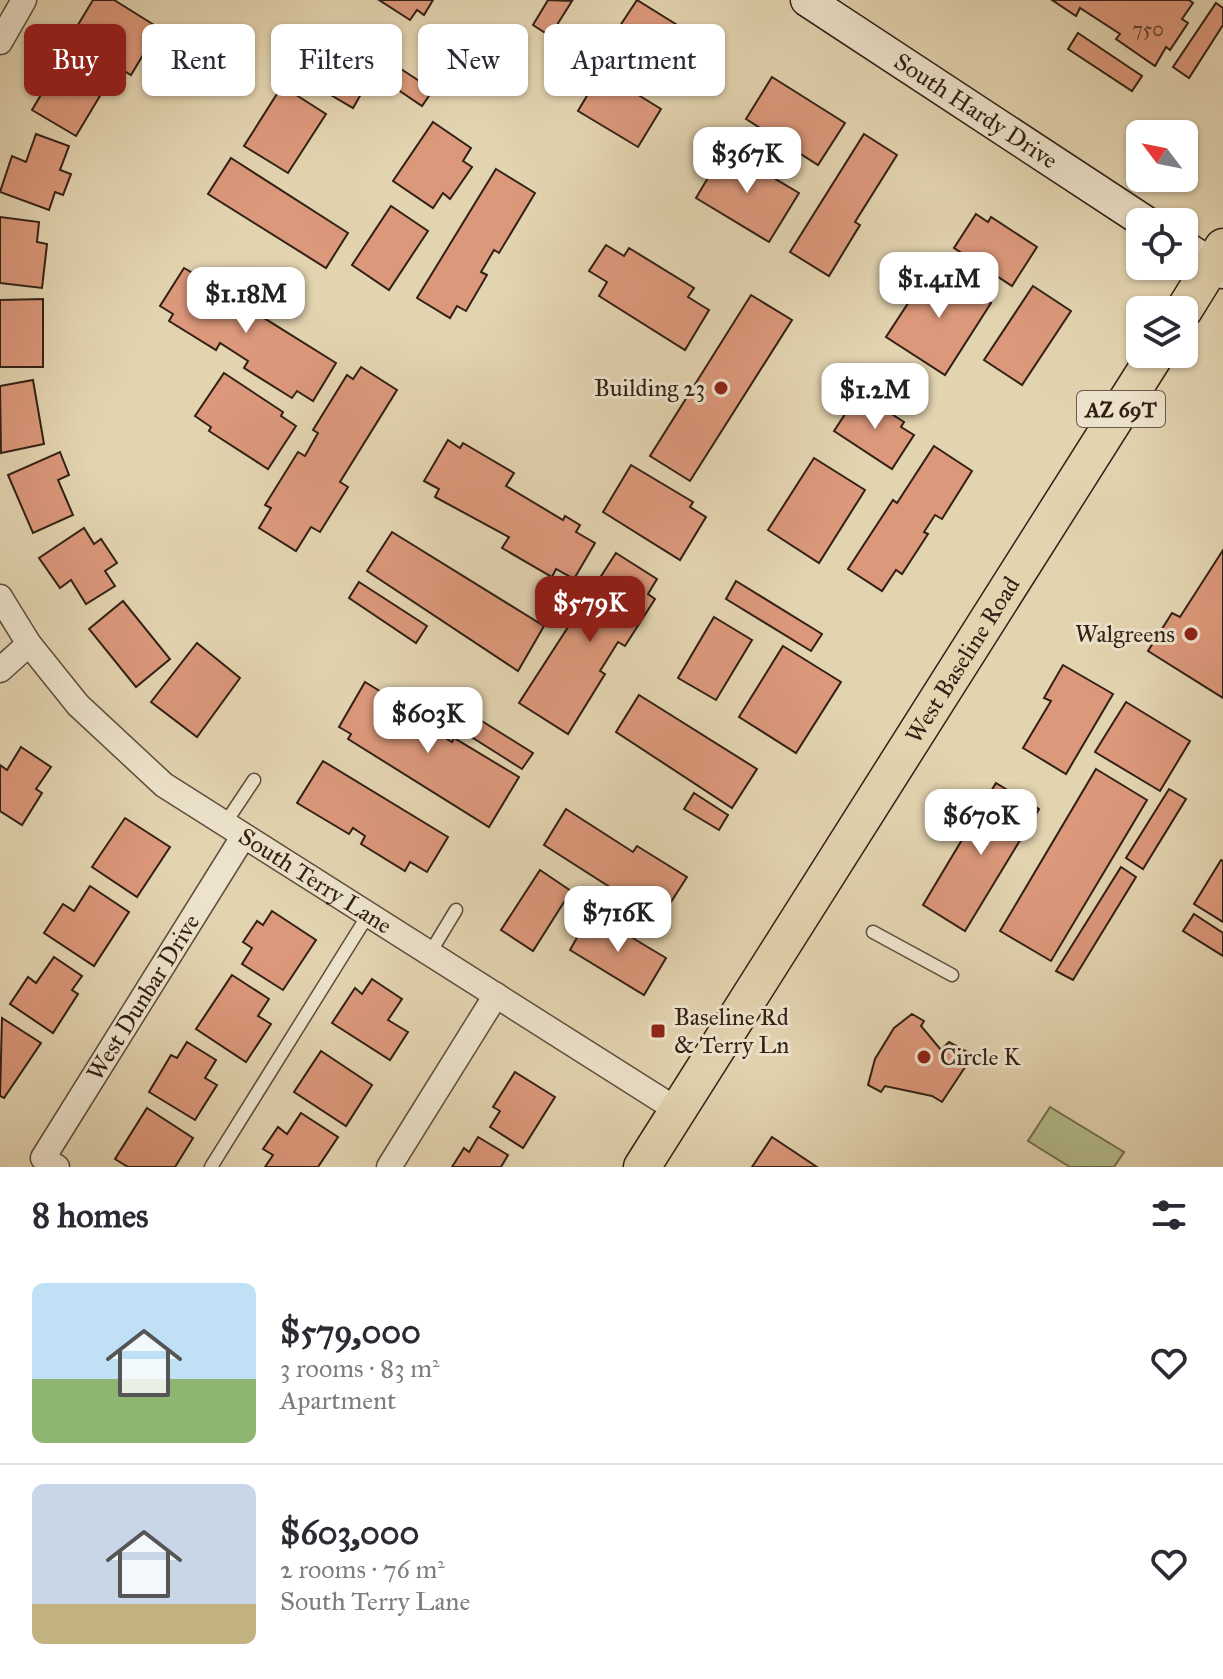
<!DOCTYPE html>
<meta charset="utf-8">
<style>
body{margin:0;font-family:"IM FELL Great Primer",serif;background:#f7f7f7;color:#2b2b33;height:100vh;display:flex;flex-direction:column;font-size:30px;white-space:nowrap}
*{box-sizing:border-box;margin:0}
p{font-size:26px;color:#7c7c81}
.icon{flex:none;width:44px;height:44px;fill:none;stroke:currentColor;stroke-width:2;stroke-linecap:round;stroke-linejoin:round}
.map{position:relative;height:1167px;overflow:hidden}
.sheet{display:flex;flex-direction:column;background:#fff;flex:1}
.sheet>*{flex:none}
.banner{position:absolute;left:24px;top:24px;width:800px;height:72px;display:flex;gap:16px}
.needle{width:52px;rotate:302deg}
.controls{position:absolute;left:1126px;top:120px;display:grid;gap:16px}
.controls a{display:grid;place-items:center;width:72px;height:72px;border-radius:12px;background:#fff;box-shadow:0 2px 6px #0004;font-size:40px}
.price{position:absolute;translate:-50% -68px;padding:0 18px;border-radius:16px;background:#fff;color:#222;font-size:26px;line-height:52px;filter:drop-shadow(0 2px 4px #0008)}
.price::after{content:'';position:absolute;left:50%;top:48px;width:24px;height:18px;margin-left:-12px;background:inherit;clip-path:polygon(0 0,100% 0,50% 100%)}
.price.current{background:#8f2418;color:#fff}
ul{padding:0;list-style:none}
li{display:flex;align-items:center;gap:24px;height:200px;padding:0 32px}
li+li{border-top:2px solid #e1e1e2}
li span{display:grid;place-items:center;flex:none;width:224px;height:160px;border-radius:12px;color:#555}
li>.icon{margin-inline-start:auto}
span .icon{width:96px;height:96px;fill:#fffc;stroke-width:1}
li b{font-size:34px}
h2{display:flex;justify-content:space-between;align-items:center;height:96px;padding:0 32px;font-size:34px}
.chip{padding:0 28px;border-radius:12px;background:#fff;box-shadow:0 2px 6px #0004;font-size:28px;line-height:72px}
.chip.current{background:#8f2418;color:#fff}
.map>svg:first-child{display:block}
</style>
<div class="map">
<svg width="1223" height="1167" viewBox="0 0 1223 1167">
<rect width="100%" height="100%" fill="#e3d4b0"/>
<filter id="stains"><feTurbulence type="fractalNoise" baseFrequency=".0025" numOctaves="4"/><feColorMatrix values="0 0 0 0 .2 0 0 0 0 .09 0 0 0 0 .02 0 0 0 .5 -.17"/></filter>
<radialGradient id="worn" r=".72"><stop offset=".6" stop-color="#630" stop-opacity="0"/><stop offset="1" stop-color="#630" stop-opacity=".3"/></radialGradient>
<path fill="#b4bd8b" stroke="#736e50" stroke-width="2" d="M1050,1107L1124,1152L1114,1167H1070L1028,1141Z"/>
<g fill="#dc987b" stroke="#322015" stroke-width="2">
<path d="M93,0H114L159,28L131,75L70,38Z"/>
<path d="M379,0H433L424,15L417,10L410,20Z"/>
<path d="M548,0L572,1L550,36L533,25Z"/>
<path d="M637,0L711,46L687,82L614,35Z"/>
<path d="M1052,0H1189L1193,3L1182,19L1188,23L1170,50L1166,47L1155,66L1116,39L1120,34L1080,8L1076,16Z"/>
<path d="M1216,3L1223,8V25L1189,78L1173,67Z"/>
<path d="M316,31L331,40L334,34L368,53L363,61L376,68L353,108L292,72Z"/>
<path d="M1078,33L1142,76L1132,91L1068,49Z"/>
<path d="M66,53L110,79L76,136L32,110Z"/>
<path d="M401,69L433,90L422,106L391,85Z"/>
<path d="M601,72L661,109L638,147L578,111Z"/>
<path d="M772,77L845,123L818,165L746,119Z"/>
<path d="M282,86L326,114L288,173L244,146Z"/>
<path d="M433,122L471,148L463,161L472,167L450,199L443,193L433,208L393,181Z"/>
<path d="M36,134L69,146L60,170L71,174L63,195L55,192L49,210L0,192L12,156L26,162Z"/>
<path d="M864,134L897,155L855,222L860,225L829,276L790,252Z"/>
<path d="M725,149L799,193L769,242L696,198Z"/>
<path d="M231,158L348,233L326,268L208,194Z"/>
<path d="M496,169L535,193L499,253L494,250L481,272L487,275L466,311L457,306L450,318L417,298Z"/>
<path d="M391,206L428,231L389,290L352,265Z"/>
<path d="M976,214L988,222L991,217L1037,247L1012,286L954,248Z"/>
<path d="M0,217L39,222L37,242L47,244L42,288L0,283Z"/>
<path d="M606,245L624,256L629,248L694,288L688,297L709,310L685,350L599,296L607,282L589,271Z"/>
<path d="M933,265L991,303L945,375L886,337Z"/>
<path d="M184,268L198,276L202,271L252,302L248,308L336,363L313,401L297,391L292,398L244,368L248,361L220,343L216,350L169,321L173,314L160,306Z"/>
<path d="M1033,286L1071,311L1022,385L984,360Z"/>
<path d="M751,295L792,320L690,481L650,456Z"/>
<path d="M43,299V367H0V300Z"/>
<path d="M361,367L397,390L340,482L348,487L320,532L311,527L296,551L259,528L271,508L265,505L298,452L305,456L318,433L313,430L347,375L353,379Z"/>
<path d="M224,373L283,412L281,416L296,426L268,469L209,431L211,427L195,416Z"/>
<path d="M33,380L44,444L1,453L0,386Z"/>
<path d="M859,393L904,422L901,427L914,435L892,469L834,431Z"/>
<path d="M448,440L460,448L463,443L514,473L506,486L563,520L565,516L580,525L576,532L595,543L574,579L556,569L552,577L502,548L509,537L435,497L439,489L424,481Z"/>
<path d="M934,446L972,471L942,519L935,515L924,532L928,534L902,574L896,570L882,591L848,569L893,500L897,503Z"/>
<path d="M60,452L69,475L58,480L73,515L33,533L8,475Z"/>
<path d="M814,458L865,490L819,563L768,530Z"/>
<path d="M631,465L693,502L690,507L706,517L680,560L603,512Z"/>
<path d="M84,528L94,544L101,539L117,563L105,571L115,586L86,604L71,580L60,588L39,558Z"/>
<path d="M392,532L544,626L518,671L367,571Z"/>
<path d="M1223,550V698L1148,651L1172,613L1180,617Z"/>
<path d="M616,553L657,579L648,594L655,599L625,646L618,642L600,671L605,674L568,734L519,703Z"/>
<path d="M736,581L822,634L811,651L726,599Z"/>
<path d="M359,582L427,626L416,643L349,598Z"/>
<path d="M123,601L170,659L136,687L89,629Z"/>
<path d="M714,617L752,640L716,700L678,678Z"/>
<path d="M197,643L240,678L197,737L151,702Z"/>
<path d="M783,646L841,682L796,753L739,717Z"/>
<path d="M1063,665L1113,694L1066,774L1023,748L1051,701L1044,698Z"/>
<path d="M365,682L432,723L429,728L452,742L454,738L519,777L489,827L348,739L351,734L339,727Z"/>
<path d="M639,695L757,769L732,808L616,732Z"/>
<path d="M1126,702L1190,741L1160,791L1095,752Z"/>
<path d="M464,710L533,753L522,769L454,726Z"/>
<path d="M21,747L51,767L36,789L42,793L22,825L0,811V765L7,770Z"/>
<path d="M323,761L448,837L427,872L410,862L405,871L361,844L365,836L353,828L349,834L297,803Z"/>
<path d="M1096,769L1147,800L1051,961L1000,931Z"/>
<path d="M996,783L1039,809L965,931L923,905Z"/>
<path d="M1169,789L1186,799L1143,869L1126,858Z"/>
<path d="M694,793L728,815L719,830L684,809Z"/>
<path d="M566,809L633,852L637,846L687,877L660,919L544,845Z"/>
<path d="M125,818L170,847L137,897L92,867Z"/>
<path d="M1221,860L1223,861V922L1194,904Z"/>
<path d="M1121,867L1136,877L1073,980L1056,971Z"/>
<path d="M540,870L571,891L533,951L501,930Z"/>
<path d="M90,886L129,912L94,966L44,933L63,904L74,911Z"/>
<path d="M272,911L316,940L283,990L242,964L252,948L243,942L257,921L263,925Z"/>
<path d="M591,913L666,958L644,995L570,950Z"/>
<path d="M1194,914L1223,933V956L1183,931Z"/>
<path d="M54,957L82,976L72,990L78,994L53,1033L10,1004L28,977L36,983Z"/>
<path d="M232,975L269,999L258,1016L271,1024L246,1062L196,1029Z"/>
<path d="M372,979L402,999L388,1020L408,1032L390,1060L332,1023L355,988L362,994Z"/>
<path d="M912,1014L924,1021L921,1026L941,1050L949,1042L973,1055L942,1102L932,1096L885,1086L881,1092L868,1085L875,1059L894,1028Z"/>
<path d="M2,1018L41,1043L4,1098L0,1096Z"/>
<path d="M187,1042L216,1060L205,1078L217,1085L195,1120L149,1092L171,1055L177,1058Z"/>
<path d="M321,1051L372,1085L346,1126L294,1092Z"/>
<path d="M515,1072L555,1097L523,1148L490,1127L500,1111L493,1107Z"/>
<path d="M147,1108L193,1138L175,1167H128L115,1159Z"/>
<path d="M301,1113L338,1137L318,1167H265L273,1155L263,1149L278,1127L287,1134Z"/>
<path d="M478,1137L508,1155L501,1167H452L464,1148L469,1152Z"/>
<path d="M772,1137L817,1167H752Z"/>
</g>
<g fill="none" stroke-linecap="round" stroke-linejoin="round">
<g stroke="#5e4d3c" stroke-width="15">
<g id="lane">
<path d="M224,825L254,780"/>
<path d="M873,932L952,975"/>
<path d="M430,953L456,910"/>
<path d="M211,1167L368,915"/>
</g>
</g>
<g stroke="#5e4d3c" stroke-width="27">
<g id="street">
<path d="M0,42L24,0"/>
<path id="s1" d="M0,597L29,644L78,705L164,785L677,1110"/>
<path d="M0,670L29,644"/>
<path id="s2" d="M57,1167L43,1158L243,837"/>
<path d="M389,1167L496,995"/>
</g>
</g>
<g stroke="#322015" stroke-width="35">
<g id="secondary">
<path id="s3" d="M807,0L1145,222"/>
<path d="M1184,247L1223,272"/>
</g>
</g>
<g stroke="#322015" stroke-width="39">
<g id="primary">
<path d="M1184,310L1223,247"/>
<path id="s4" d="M642,1167L1156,354"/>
</g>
</g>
<use href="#lane" stroke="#ede3cc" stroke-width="12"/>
<use href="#street" stroke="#ede3cc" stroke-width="24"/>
<use href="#secondary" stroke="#ede3cc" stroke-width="32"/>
<use href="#primary" stroke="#e3d4b0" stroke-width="36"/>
</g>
<g fill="#8f2418" stroke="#ede3cc" stroke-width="3">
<circle cx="721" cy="388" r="8"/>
<circle cx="1191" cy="634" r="8"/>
<rect x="650" y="1023" width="16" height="16" rx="4"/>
<circle cx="924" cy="1057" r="8"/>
</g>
<g text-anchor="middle" stroke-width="6" stroke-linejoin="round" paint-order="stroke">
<g font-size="20" fill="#5c3e2e">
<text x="1148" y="36">750</text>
</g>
<rect fill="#ede3cc" stroke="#6a5a4c" stroke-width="2" x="1077" y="391" width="88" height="36" rx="6"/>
<g font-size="22" font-weight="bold" fill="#322015">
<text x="1121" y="417">AZ 69T</text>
</g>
<g font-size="24" fill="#322015" stroke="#ede3cc">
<text dy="8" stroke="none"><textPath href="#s3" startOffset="202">South Hardy Drive</textPath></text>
<text dy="8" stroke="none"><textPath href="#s4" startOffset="600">West Baseline Road</textPath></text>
<text dy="8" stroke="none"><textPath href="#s1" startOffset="430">South Terry Lane</textPath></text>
<text dy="8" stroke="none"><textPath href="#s2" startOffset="206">West Dunbar Drive</textPath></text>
</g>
<g font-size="24" fill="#322015" stroke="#ede3cc" text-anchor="end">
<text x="705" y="396">Building 23</text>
<text x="1175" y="642">Walgreens</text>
<text x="674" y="1025" text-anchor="start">Baseline Rd<tspan x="674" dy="28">&amp; Terry Ln</tspan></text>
<text x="940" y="1065" text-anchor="start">Circle K</text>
</g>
</g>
<rect width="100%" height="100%" filter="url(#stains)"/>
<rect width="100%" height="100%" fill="url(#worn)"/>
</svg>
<div class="controls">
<a><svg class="needle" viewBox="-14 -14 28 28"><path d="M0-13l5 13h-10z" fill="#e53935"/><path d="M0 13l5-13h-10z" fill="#7c7c81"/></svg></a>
<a><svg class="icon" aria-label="locate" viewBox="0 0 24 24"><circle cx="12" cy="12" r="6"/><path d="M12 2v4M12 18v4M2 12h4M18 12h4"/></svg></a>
<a><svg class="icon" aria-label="layers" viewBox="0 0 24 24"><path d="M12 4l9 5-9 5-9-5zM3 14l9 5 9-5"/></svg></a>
</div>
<b class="price" style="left:747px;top:195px">$367K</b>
<b class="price" style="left:939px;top:320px">$1.41M</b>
<b class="price" style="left:246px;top:335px">$1.18M</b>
<b class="price" style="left:875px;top:431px">$1.2M</b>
<b class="price current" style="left:590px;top:644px">$579K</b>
<b class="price" style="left:428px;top:755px">$603K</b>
<b class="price" style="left:981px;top:857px">$670K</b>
<b class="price" style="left:618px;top:954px">$716K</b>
<div class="banner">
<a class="chip current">Buy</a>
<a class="chip">Rent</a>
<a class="chip">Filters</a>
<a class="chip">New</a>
<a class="chip">Apartment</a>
</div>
</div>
<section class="sheet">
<h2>8 homes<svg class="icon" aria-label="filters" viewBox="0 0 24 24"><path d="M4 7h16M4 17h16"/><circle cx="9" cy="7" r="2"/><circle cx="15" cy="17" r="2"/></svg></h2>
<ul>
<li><span style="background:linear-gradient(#bfe0f5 60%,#8fb573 0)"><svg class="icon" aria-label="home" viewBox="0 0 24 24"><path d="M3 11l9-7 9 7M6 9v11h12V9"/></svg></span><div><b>$579,000</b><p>3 rooms · 83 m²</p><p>Apartment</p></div><svg class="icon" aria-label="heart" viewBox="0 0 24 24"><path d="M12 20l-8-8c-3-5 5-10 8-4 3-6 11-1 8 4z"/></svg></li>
<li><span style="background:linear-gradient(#c9d6e8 75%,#c2b280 0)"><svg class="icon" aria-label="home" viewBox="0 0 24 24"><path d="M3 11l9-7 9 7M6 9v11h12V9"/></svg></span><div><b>$603,000</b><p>2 rooms · 76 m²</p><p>South Terry Lane</p></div><svg class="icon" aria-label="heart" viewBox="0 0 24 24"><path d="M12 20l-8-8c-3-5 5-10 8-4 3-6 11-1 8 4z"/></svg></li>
</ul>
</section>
